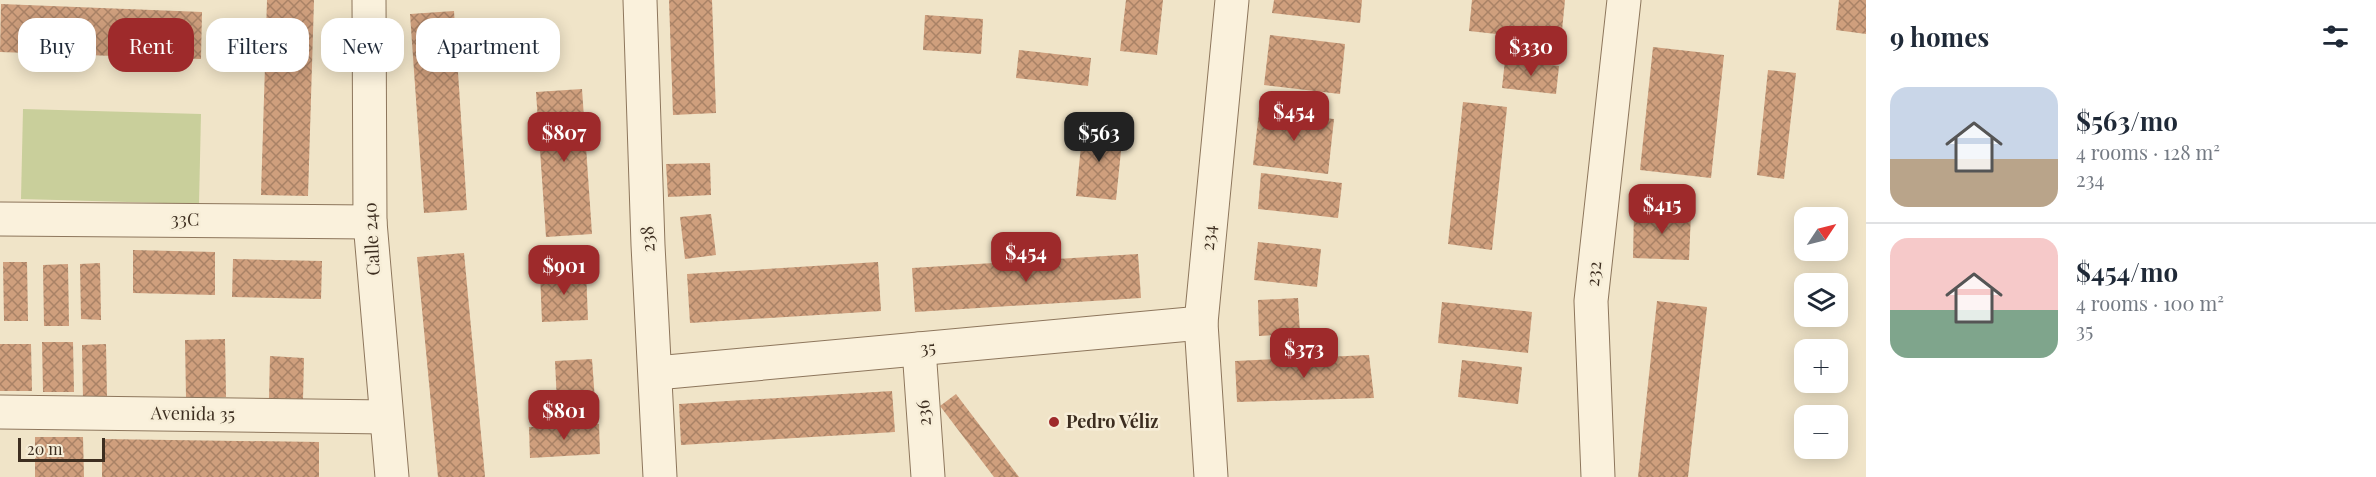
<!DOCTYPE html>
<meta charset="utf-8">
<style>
body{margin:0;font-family:"Playfair Display",serif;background:#f6f6f7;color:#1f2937;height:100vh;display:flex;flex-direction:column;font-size:22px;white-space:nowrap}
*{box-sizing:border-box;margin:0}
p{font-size:20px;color:#747a83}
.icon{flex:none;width:33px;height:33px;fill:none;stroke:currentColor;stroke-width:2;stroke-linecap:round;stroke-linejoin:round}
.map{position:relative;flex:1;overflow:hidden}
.drawer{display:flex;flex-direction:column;background:#fff;width:510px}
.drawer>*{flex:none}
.guide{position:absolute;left:18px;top:18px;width:570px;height:54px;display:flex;gap:12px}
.needle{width:39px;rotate:55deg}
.controls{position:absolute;left:1794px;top:207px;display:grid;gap:12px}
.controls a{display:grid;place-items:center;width:54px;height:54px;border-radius:12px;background:#fff;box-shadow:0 3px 15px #0003;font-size:30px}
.scale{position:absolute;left:18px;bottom:15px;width:87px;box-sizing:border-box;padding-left:6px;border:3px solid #3d2e20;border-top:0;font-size:16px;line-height:21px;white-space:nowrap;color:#3d2e20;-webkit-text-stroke:4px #f7eed8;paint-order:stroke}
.price{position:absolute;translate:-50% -51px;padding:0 14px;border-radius:12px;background:#9e2a2b;color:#fff;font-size:20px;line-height:39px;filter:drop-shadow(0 2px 3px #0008)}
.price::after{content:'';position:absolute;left:50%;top:36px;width:18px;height:14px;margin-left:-9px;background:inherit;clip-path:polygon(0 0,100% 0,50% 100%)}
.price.current{background:#222;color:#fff}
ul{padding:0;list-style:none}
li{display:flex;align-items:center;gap:18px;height:150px;padding:0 24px}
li+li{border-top:2px solid #e0e1e3}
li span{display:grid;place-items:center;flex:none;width:168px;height:120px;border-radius:18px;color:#555}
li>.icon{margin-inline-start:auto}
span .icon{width:72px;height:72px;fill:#fffc;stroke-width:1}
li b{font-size:26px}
h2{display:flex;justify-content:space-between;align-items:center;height:72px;padding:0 24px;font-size:26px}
.chip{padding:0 21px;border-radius:18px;background:#fff;box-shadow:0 3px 15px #0003;font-size:21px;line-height:54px}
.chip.current{background:#9e2a2b;color:#fff}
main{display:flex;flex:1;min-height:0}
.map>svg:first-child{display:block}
</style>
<main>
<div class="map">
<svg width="1866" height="477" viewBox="0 0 1866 477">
<defs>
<pattern id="building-cross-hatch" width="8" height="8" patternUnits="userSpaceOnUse" patternTransform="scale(1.5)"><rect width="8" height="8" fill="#cf9f7d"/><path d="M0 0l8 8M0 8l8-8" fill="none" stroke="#a98266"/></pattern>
</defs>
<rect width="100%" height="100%" fill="#f0e4c8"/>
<path fill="#c9cf9b" d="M23,109L201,114L199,204L21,199Z"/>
<g fill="url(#building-cross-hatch)">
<path d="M267,0H314L308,196L261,195Z"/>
<path d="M669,0H712L716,113L673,115Z"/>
<path d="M1126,0H1163L1157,55L1120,51Z"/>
<path d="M1274,0H1362L1360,23L1272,13Z"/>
<path d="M1472,0H1565L1561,41L1469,31Z"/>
<path d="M1839,0H1866V34L1836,30Z"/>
<path d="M1,4L202,12L201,59L0,52Z"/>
<path d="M454,11L467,210L424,213L410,14Z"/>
<path d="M925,15L983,19L981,54L923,50Z"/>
<path d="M1270,35L1345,44L1340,94L1264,85Z"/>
<path d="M1653,47L1724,55L1711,178L1640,170Z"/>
<path d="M1019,50L1091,58L1088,86L1016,78Z"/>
<path d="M1505,60L1559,66L1556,94L1502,88Z"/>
<path d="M1768,70L1796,73L1784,179L1757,175Z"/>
<path d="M582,89L592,234L546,237L536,92Z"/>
<path d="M1463,102L1507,107L1492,250L1448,244Z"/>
<path d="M1259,111L1334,119L1328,174L1253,165Z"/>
<path d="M1083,126L1123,131L1116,200L1076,196Z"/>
<path d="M710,163L711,195L668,197L666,164Z"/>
<path d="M1261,173L1342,183L1338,218L1258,209Z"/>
<path d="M1634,210L1691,213L1689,260L1633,258Z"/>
<path d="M711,214L716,255L685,259L680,217Z"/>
<path d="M1258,242L1321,249L1317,287L1254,280Z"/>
<path d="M133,250L215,252V295L133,293Z"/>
<path d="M464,253L485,477H438L417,257Z"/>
<path d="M1138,254L1141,298L915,312L912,268Z"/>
<path d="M233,259L322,261L321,299L232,297Z"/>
<path d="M3,262H27L28,321H4Z"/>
<path d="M878,262L881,311L690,323L687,274Z"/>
<path d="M100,263L101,320L81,319L80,264Z"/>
<path d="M68,264L69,326H44L43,265Z"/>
<path d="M586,270L588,320L542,322L540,272Z"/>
<path d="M1298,298L1300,334L1259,336L1258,300Z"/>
<path d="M1657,301L1707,307L1688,477H1638Z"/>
<path d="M1442,302L1532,312L1528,353L1438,343Z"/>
<path d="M225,339L226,397L186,398L185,340Z"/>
<path d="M42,342H73L74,392H43Z"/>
<path d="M0,344H31L32,391H0Z"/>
<path d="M106,344L107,399H83L82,345Z"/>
<path d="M1369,355L1374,398L1237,402L1235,361Z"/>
<path d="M270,356L304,358L303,399L269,398Z"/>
<path d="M592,359L595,401L557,403L555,361Z"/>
<path d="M1462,360L1522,367L1518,404L1458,397Z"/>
<path d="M892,391L895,432L681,445L679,404Z"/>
<path d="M956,394L1019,477H994L940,406Z"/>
<path d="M599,424L600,454L530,458L529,427Z"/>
<path d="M35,437H83L84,477H35Z"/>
<path d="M102,439L319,442V477H102Z"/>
</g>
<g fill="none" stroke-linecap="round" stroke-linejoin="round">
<g stroke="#8d765c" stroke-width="35">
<g id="minor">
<path d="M369,0L370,222L392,477"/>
<path d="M640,0L648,245L660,477"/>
<path d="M0,219L370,222"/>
<path d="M919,349L928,477"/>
<path d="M656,373L1201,323"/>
<path d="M0,412L386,417"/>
<path d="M1211,477L1201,323L1232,0"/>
<path d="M1598,477L1591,301L1624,0"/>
</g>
</g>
<use href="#minor" stroke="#faf1dc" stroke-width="33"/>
</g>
<circle fill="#9e2a2b" stroke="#f7eed8" stroke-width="2" cx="1054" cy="422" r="6"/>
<g text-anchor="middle" stroke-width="5" stroke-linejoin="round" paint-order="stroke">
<g font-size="18" fill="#3d2e20" stroke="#f7eed8">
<text x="185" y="226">33C</text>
<text transform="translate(1209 238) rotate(-85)" y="6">234</text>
<text transform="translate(372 239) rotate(-93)" y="6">Calle 240</text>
<text transform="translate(648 239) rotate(-93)" y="6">238</text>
<text transform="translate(1594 274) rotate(-84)" y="6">232</text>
<text transform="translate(928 348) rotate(-5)" y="6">35</text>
<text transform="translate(924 413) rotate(-94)" y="6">236</text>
<text transform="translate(193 414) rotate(1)" y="6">Avenida 35</text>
</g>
<g font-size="18" font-weight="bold" fill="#3d2e20" stroke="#f7eed8" text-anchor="start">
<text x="1066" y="428">Pedro Véliz</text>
</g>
</g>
</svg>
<div class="controls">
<a><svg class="needle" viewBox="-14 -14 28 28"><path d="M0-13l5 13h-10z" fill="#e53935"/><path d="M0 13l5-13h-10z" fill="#747a83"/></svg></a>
<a><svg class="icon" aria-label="layers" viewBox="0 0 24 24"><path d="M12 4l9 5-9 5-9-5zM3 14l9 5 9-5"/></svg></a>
<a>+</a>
<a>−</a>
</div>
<div class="scale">20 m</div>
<b class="price" style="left:1531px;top:77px">$330</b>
<b class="price" style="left:1294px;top:142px">$454</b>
<b class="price" style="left:564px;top:163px">$807</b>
<b class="price current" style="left:1099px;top:163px">$563</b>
<b class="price" style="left:1662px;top:235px">$415</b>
<b class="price" style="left:1026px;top:283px">$454</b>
<b class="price" style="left:564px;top:296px">$901</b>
<b class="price" style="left:1304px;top:379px">$373</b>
<b class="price" style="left:564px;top:441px">$801</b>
<div class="guide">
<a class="chip">Buy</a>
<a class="chip current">Rent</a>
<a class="chip">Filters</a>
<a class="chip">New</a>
<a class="chip">Apartment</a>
</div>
</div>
<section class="drawer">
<h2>9 homes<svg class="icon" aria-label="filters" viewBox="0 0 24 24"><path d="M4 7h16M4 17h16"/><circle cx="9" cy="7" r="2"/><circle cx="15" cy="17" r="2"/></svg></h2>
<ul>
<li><span style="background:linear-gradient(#c9d6e8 60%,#b9a48a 0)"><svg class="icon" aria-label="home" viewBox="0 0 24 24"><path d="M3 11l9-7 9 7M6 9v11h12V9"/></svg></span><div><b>$563/mo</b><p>4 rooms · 128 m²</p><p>234</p></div></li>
<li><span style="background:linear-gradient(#f6c9c9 60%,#7fa58c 0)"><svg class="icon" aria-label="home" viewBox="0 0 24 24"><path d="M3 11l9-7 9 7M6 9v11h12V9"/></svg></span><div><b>$454/mo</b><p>4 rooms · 100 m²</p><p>35</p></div></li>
</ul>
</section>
</main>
